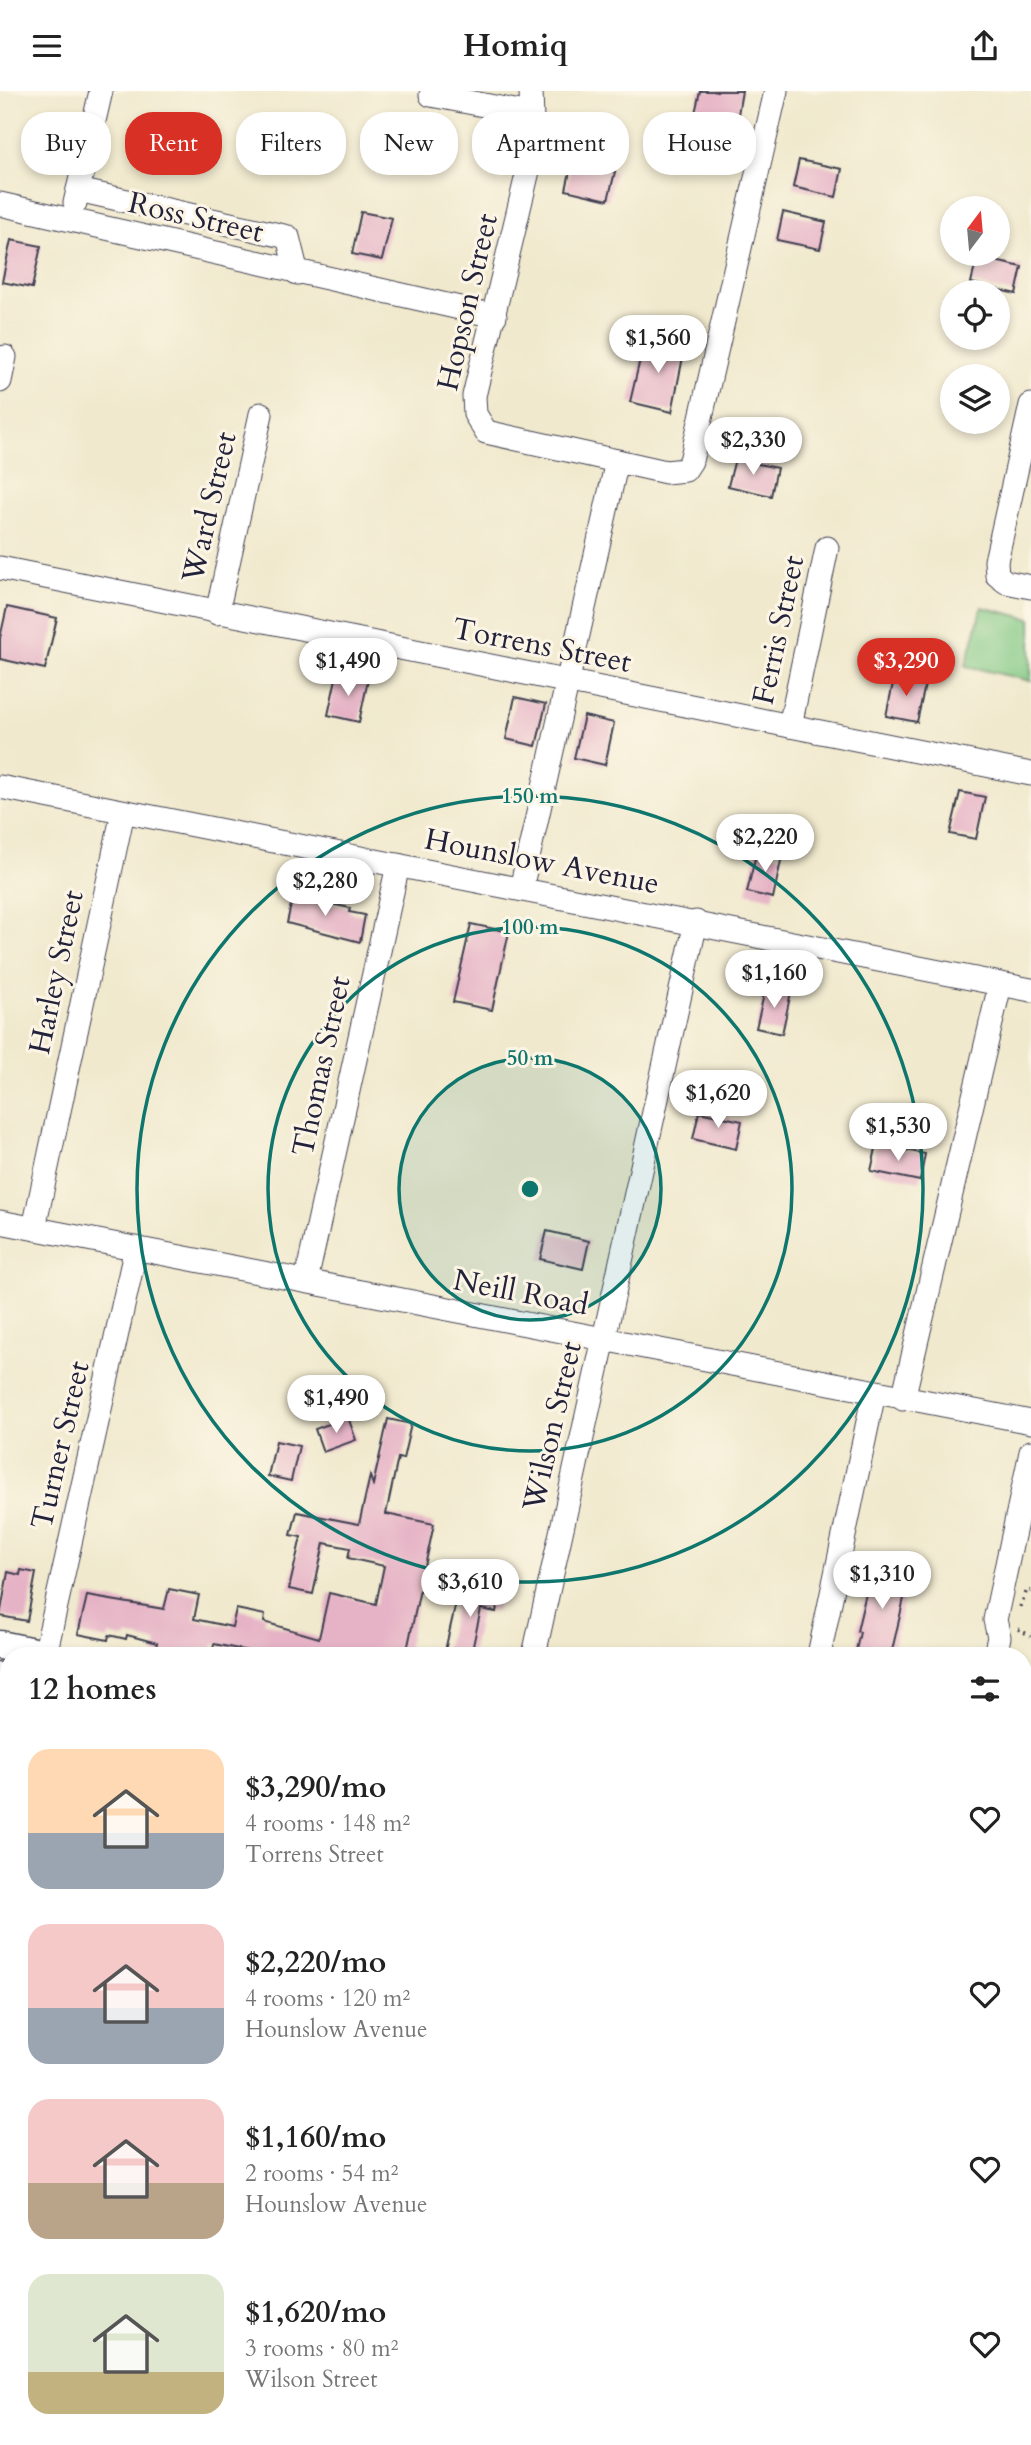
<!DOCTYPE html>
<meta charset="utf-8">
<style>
body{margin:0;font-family:Cardo,serif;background:#f6f6f6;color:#222;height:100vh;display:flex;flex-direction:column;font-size:26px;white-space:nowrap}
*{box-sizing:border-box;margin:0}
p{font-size:23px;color:#767676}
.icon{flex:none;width:38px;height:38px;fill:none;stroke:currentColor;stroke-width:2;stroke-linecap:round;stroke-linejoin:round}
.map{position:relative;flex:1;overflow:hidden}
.sheet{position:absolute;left:0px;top:1556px;width:1032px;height:800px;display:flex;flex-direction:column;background:#fff;border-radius:28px 28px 0 0;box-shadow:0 4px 10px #0003}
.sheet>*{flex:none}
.hud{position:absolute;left:21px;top:21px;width:990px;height:63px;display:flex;gap:14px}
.needle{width:46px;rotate:16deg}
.buttons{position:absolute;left:940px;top:105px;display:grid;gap:14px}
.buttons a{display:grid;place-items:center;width:70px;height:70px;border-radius:50%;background:#fff;box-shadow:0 4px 10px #0003;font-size:35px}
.price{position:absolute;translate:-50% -60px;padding:0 16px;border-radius:24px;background:#fff;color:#222;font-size:23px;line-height:46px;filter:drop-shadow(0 2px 4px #0008)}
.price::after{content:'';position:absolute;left:50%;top:42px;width:21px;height:16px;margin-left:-10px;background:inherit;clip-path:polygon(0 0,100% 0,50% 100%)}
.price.active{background:#d93025;color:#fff}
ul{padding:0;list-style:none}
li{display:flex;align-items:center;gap:21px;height:175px;padding:0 28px}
li span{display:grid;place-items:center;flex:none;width:196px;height:140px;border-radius:21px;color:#555}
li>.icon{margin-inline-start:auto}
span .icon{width:84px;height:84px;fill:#fffc;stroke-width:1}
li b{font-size:30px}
h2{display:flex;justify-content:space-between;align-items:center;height:84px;padding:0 28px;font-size:30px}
.pill{padding:0 24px;border-radius:28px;background:#fff;box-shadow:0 4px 10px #0003;font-size:24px;line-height:63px}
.pill.active{background:#d93025;color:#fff}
header{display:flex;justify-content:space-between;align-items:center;height:91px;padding:0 28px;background:#fff;font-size:32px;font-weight:800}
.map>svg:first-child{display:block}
</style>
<header><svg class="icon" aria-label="menu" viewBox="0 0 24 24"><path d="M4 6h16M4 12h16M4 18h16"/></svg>Homiq<svg class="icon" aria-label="share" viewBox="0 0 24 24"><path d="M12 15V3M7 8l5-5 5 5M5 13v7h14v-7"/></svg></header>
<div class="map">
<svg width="1031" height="2354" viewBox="0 0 1031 2354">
<rect width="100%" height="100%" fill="#fcf5e5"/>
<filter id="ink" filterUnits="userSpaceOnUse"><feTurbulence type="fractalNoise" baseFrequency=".0143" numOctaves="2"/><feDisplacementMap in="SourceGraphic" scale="14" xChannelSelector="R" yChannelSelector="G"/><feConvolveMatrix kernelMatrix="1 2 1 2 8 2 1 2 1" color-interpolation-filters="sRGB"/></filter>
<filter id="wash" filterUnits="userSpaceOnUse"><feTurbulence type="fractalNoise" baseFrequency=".00686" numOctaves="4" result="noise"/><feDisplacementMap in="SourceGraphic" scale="28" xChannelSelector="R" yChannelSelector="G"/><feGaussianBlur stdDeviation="1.57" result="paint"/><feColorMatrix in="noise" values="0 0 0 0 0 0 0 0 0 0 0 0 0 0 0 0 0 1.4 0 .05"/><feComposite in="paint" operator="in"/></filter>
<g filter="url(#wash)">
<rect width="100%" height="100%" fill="#f0e9cd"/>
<path fill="#ead1ec" d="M1024,2228L1031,2230V2354H381L382,2347H1024Z"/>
<g fill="#7fc782" stroke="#50745e" stroke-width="2">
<path d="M982,516L1031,528V590L966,575Z"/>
<path d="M418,2347H699L697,2354H416Z"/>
</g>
<g id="blocks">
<g fill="#e6b3c6">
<path d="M700,0H742L732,59L689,49Z"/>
<path d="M799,69L842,78L836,106L793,96Z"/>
<path d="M572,71L615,81L608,109L566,99Z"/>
<path d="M361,121L392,127L382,169L352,163Z"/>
<path d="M783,121L826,131L820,158L777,149Z"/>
<path d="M11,149L41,155L32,197L2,191Z"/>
<path d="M977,166L1022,176L1016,203L971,192Z"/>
<path d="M645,247L685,256L672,321L630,311Z"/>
<path d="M735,368L777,377L771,405L728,395Z"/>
<path d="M7,516L57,527L45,578L0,568V547Z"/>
<path d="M337,583L368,589L359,631L328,624Z"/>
<path d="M895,583L926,589L917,631L886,625Z"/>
<path d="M515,606L546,613L536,655L506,648Z"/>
<path d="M584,625L614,632L605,674L574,667Z"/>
<path d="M960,701L985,706L976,748L950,743Z"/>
<path d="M757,759L782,765L773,807L747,801Z"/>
<path d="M294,800L309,804L308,808L350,817L349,821L365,824L360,851L287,832Z"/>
<path d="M471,833L509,841L492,919L453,911Z"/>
<path d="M766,895L791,901L782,943L756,937Z"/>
<path d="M699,1021L742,1030L736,1058L693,1048Z"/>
<path d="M877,1053L925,1063L920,1090L871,1080Z"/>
<path d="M547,1140L589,1150L583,1178L540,1168Z"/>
<path d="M348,1326L356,1349L323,1361L315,1338Z"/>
<path d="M388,1328L411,1333L403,1368L398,1367L386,1423L434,1433L406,1564H267L214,1553L212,1564H154L157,1552L127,1544L126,1548L109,1544L108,1549L78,1543L87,1505L164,1518L169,1498L199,1504L194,1528L232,1536L236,1518L265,1524L264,1531L319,1547L329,1502L376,1513L384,1475L348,1467L350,1457L324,1452L313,1503L289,1498L301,1446L291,1444L297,1421L359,1433L370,1385L373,1394Z"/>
<path d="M276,1350L299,1355L291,1390L268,1385Z"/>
<path d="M873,1473L910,1481L891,1564H855L860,1541L857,1540Z"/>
<path d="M21,1479L36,1482L27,1530L0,1525L8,1481L20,1484Z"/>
<path d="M476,1492L501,1498L496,1521L481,1518L471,1564H444L457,1507L472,1510Z"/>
</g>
</g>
</g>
<g filter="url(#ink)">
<use href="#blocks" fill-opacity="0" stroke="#414051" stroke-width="2"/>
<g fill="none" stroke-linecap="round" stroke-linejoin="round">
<g stroke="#414051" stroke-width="25">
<g id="minor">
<path d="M531,0L533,59L474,305L475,323L486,341L617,370"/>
<path d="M431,4L531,23"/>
<path d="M78,99L288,146L297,182"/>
<path d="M75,112L101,0"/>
<path d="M0,113L495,225"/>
<path d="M0,290L5,266"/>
<path d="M1031,314L996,470L997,484L1006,491L1031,496"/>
<path d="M0,477L1031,683"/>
<path d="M217,522L261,323"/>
<path d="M790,635L827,457"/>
<path d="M0,696L1031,899"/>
<path d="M521,798L617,370L666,381L685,379L691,370L776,0"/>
<path d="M0,1131L1031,1331"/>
<path d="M34,1137L123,721"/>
<path d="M306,1190L398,774"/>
<path d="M903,1308L1000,894"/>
<path d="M45,1564L136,1157"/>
<path d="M534,1564L696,831"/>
<path d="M819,1564L874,1302"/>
<path d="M995,1564L999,1546L995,1529L1031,1361"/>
<path d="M0,1784L9,1741"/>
<path d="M1024,1998L1031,2000"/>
<path d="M0,2001L9,2003"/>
<path d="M1024,2214L1031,2215"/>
<path d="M0,2279L9,2281"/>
<path d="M339,2347L361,2351"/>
</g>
</g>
<g stroke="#414051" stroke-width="31">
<g id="major">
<path d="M0,1554L48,1564"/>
<path d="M0,1586L9,1588"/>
<path d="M1024,1758L1031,1759"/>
<path d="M1024,1786L1031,1788"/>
</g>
</g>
<g stroke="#414051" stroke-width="3.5" stroke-dasharray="2 5" stroke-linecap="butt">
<path d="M1020,1516L1027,1499L1031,1500"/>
<path d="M1018,1538L1031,1545"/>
<path d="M1024,1598L1031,1604"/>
</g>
<use href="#minor" stroke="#fff" stroke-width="23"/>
<use href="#major" stroke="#fff" stroke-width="28"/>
</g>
</g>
<circle cx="530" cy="1098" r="131" fill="#0f766e" fill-opacity=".12"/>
<g fill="none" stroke="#0f766e" stroke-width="3.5">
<circle cx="530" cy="1098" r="131"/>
<circle cx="530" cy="1098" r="262"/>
<circle cx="530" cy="1098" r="393"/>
</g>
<g text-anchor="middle" stroke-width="6" stroke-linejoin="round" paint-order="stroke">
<g font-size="30" fill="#22223b" stroke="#fcf5e5">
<text transform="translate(196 126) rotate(13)" y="10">Ross Street</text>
<text transform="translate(467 211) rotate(-77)" y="10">Hopson Street</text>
<text transform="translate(209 416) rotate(-77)" y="10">Ward Street</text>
<text transform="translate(778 539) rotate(-78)" y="10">Ferris Street</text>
<text transform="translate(542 554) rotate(11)" y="10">Torrens Street</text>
<text transform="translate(542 770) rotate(11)" y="10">Hounslow Avenue</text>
<text transform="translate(56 881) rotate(-78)" y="10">Harley Street</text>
<text transform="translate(321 975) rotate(-78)" y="10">Thomas Street</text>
<text transform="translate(521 1201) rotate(11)" y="10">Neill Road</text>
<text transform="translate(552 1335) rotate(-77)" y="10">Wilson Street</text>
<text transform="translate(60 1354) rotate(-77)" y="10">Turner Street</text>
</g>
</g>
<circle cx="530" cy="1098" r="10" fill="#0f766e" stroke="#fcf5e5" stroke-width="3.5"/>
<g font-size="21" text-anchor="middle" font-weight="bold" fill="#0f766e" stroke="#fcf5e5" stroke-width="6" stroke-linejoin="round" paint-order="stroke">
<text x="530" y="712">150 m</text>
<text x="530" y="843">100 m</text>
<text x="530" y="974">50 m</text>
</g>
</svg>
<div class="buttons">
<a><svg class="needle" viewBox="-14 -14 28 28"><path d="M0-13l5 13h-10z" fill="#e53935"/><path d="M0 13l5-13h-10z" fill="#767676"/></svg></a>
<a><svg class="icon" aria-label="locate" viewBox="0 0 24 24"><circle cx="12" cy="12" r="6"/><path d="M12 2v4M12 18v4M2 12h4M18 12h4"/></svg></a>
<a><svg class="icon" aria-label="layers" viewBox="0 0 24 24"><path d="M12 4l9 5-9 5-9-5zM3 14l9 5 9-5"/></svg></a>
</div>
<b class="price" style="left:658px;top:284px">$1,560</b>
<b class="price" style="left:753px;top:386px">$2,330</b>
<b class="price" style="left:348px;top:607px">$1,490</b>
<b class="price active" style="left:906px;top:607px">$3,290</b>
<b class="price" style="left:765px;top:783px">$2,220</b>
<b class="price" style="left:325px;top:827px">$2,280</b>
<b class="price" style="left:774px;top:919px">$1,160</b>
<b class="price" style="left:718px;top:1039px">$1,620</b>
<b class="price" style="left:898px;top:1072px">$1,530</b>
<b class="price" style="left:336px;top:1344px">$1,490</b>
<b class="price" style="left:882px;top:1520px">$1,310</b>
<b class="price" style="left:470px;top:1528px">$3,610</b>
<div class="hud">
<a class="pill">Buy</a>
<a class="pill active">Rent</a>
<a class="pill">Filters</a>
<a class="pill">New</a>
<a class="pill">Apartment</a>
<a class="pill">House</a>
</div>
<section class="sheet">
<h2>12 homes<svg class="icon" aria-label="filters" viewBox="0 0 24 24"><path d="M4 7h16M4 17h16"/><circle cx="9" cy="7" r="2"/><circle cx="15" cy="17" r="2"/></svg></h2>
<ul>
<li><span style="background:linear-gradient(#ffd9b3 60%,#9aa5b1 0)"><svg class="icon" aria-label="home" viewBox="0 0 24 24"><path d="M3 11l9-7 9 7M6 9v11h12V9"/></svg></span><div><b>$3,290/mo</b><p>4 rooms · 148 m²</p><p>Torrens Street</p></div><svg class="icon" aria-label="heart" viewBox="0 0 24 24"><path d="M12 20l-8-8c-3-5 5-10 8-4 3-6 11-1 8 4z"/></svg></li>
<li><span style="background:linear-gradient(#f6c9c9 60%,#9aa5b1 0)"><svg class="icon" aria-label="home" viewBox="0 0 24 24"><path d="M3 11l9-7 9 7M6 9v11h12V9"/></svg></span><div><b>$2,220/mo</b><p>4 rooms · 120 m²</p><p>Hounslow Avenue</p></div><svg class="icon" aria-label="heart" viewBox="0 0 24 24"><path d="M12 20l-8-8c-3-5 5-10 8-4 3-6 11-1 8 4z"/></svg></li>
<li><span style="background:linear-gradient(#f6c9c9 60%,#b9a48a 0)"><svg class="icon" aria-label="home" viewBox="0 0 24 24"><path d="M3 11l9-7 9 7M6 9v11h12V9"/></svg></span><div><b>$1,160/mo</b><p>2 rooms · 54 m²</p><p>Hounslow Avenue</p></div><svg class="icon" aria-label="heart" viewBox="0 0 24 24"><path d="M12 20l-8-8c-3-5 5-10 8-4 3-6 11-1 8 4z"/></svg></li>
<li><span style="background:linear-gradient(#dfe7d0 70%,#c2b280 0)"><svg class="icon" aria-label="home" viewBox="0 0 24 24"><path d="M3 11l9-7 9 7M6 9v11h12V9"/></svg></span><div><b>$1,620/mo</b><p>3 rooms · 80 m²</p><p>Wilson Street</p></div><svg class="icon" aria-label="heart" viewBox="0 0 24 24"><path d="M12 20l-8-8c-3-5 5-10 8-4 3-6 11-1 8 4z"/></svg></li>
</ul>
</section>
</div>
